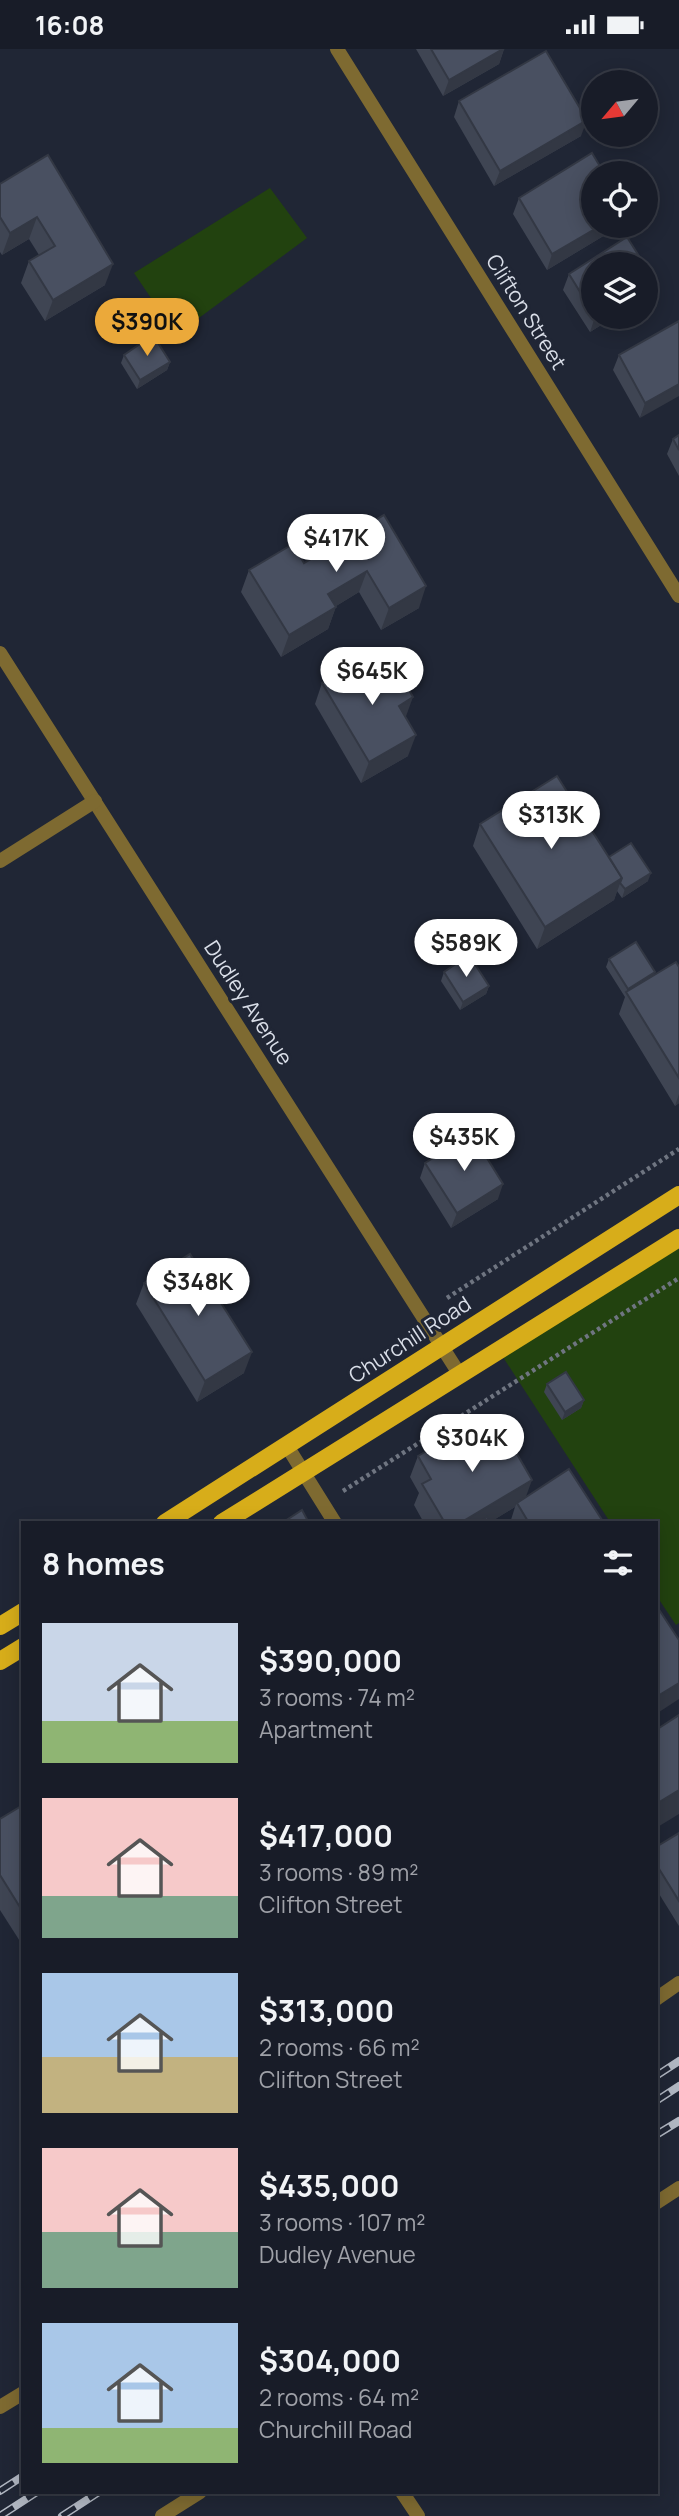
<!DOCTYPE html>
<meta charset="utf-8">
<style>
body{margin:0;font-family:Manrope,sans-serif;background:#212530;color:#f1f3f6;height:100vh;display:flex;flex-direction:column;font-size:26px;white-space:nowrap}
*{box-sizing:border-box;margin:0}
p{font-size:23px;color:#9fa1a8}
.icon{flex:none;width:38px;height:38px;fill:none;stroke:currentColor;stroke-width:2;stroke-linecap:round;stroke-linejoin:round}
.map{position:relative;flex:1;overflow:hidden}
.details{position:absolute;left:21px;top:1472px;width:637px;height:973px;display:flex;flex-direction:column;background:#181c28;border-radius:0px;box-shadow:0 4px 18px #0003,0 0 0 2px #363a45}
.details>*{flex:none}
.needle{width:46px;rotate:241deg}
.fabs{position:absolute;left:581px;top:21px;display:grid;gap:14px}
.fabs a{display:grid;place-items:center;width:77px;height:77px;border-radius:50%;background:#181c28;box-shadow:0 4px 18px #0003,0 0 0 2px #363a45;font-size:35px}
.price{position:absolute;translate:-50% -60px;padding:0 16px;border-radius:24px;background:#fff;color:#222;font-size:23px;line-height:46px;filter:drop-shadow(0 2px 4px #0008)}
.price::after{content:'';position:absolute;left:50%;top:42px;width:21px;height:16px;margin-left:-10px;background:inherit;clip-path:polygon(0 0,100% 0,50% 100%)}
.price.on{background:#eba93a;color:#111}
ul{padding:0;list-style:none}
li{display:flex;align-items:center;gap:21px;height:175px;padding:0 21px}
li span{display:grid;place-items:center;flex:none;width:196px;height:140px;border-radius:0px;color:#555}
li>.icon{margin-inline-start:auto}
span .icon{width:84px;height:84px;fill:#fffc;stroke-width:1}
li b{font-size:30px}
h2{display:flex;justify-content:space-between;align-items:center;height:84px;padding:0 21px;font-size:30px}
.status{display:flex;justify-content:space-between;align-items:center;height:49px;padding:0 35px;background:#181c28;direction:ltr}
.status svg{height:19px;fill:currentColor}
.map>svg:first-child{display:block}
</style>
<div class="status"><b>16:08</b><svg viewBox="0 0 49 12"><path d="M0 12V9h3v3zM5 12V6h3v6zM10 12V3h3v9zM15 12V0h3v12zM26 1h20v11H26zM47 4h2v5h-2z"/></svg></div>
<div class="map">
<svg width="679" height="2467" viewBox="0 0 679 2467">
<rect width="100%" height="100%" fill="#202635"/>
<g fill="#22420f">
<path d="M270,139L307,189L176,286L134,224Z"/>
<path d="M679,1189V1574L676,1576L656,1546V1474L610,1473L499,1302Z"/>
</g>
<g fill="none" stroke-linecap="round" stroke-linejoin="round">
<g stroke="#6f7581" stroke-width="4.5" stroke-dasharray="3.5 3.5" stroke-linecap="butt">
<path d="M447,1249L679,1100"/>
<path d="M343,1442L679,1229"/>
</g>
<g stroke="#7e6a31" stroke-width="14">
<path d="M337,0L679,547"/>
<path d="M0,604L460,1326"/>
<path d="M0,812L95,752"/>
<path d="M287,1397L335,1474"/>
<path d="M656,1950L679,1934"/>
<path d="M656,2154L679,2139"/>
<path d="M0,2358L23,2344"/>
<path d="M402,2443L418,2467"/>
<path d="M162,2467L200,2443"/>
</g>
<g stroke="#d7ad1a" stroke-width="18">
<path d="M165,1474L679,1146"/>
<path d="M222,1474L679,1189"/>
<path d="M0,1577L23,1563"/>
<path d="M0,1612L23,1598"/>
</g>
<g stroke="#b1b7c2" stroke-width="8">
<g id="rail">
<path d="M656,2027L679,2012"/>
<path d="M656,2052L679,2037"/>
<path d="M656,2086L679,2072"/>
<path d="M0,2442L23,2427"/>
<path d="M0,2467L37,2443"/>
<path d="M62,2467L99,2443"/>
</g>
</g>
<use href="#rail" stroke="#202635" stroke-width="5" stroke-dasharray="16" stroke-linecap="butt"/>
</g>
<g fill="#3f4553">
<path d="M416,0H504L499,15L443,47Z"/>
<path d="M459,52L581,87L494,137L454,68Z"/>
<path d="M48,106L105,236L45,272L21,234L29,212L39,206L29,190L2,206L0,203V135Z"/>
<path d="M519,149L593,177H620L547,221L513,165Z"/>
<path d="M593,215V268H614L590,283L563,241L569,225Z"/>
<path d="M679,272L640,369L613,321L619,306Z"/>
<path d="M124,306L170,313L167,321L137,340L121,314Z"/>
<path d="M679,386V427L667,405L673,390Z"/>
<path d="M384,466L419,559L381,581L359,543L336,557L328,580L281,608L241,543L249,521L304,514Z"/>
<path d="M377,627L406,669L408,707L361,734L315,655L322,634Z"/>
<path d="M480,775L609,808L648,832L622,849L617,842L614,851L537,900L473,797Z"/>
<path d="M609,910L655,923L653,927L679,918V1054L675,1057L619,965L625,948L606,918Z"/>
<path d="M444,923L489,937L486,945L460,961L441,932Z"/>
<path d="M425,1114L498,1150L451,1179L420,1129Z"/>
<path d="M144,1234L244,1324L197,1353L136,1255Z"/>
<path d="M547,1335L584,1351L581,1359L562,1371L544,1343Z"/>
<path d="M477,1394L526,1448L604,1474H510L515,1458L490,1473L491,1474H424L414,1456L419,1444L410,1428L418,1407Z"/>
<path d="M23,1756V1897L0,1861V1770Z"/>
<path d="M679,1784V1877L656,1840V1798Z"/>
</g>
<g fill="#333844">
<path d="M503,0H504L499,15L443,47L449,31Z"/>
<path d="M587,71L581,87L494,137L500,122Z"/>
<path d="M37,168L29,190L2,206L10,184Z"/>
<path d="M600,177H620L547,221L552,205Z"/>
<path d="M113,215L105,236L45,272L53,251Z"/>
<path d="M654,231L648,246L646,248V236Z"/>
<path d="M595,268H614L590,283Z"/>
<path d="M170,313L167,321L137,340L140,331Z"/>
<path d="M679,335V347L640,369L645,354Z"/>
<path d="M367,522L359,543L320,567L328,545Z"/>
<path d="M426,537L419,559L381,581L389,559Z"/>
<path d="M336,558L328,580L281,608L289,586Z"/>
<path d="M413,648L405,670L399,657Z"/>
<path d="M416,686L408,707L361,734L369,713Z"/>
<path d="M651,824L648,832L622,849L625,840Z"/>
<path d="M622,829L614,851L537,900L545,878Z"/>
<path d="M655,923L652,931L627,944L628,940Z"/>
<path d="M489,937L486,945L460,961L463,953Z"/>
<path d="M679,1045V1054L675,1057Z"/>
<path d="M503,1135L498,1150L451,1179L457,1164Z"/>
<path d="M252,1303L244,1324L197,1353L205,1332Z"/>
<path d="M584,1351L581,1359L562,1371L565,1363Z"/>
<path d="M532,1431L524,1453L517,1454L515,1458L489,1474H460Z"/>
<path d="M679,1634V1650L656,1665V1648Z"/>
<path d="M679,1741V1765L656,1779V1755Z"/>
</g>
<g fill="#495061" stroke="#333844" stroke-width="2">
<path d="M431,0H503L449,31Z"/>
<path d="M546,2L587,71L500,122L459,52Z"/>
<path d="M592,104L604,124H593V177H600L552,205L519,149Z"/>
<path d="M48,106L113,215L53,251L29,212L55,197L37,168L10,184L0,168V135Z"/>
<path d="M627,188L644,215H593V264L569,225Z"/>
<path d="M646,217L654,231L646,236Z"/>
<path d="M679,272V335L645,354L619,306Z"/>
<path d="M153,286L170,313L140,331L124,306Z"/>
<path d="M679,386V401L673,390Z"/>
<path d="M384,466L426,537L389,559L367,522L328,545L336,558L289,586L249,521L293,495L304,514Z"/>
<path d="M366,609L377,627L395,617L413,648L399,657L416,686L369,713L322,634Z"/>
<path d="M557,727L622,829L545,878L480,775Z"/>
<path d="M631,794L651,824L625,840L620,834L622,829L609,808Z"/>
<path d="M636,893L655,923L628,940L609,910Z"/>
<path d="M469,906L489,937L463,953L444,923Z"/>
<path d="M676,913L679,918V1029L626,943Z"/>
<path d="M472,1085L503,1135L457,1164L425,1114Z"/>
<path d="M190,1205L252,1303L205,1332L144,1234Z"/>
<path d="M566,1323L584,1351L565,1363L547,1335Z"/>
<path d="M467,1378L477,1394L502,1379L532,1431L460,1474H445L422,1435L431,1430L418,1407Z"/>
<path d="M569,1420L604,1474H529L517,1454Z"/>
<path d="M302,1461L309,1474H282Z"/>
<path d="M487,1468L491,1474H478Z"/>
<path d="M656,1556L679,1591V1634L656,1648Z"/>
<path d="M679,1666V1741L656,1755V1681Z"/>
<path d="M23,1756V1863L0,1826V1770Z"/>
<path d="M679,1784V1852L656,1815V1798Z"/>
</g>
<g text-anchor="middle" stroke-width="6" stroke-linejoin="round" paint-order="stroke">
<g font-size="21" fill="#d9dee8" stroke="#202635">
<text transform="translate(526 263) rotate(58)" y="7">Clifton Street</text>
<text transform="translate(248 954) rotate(57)" y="7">Dudley Avenue</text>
<text transform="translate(410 1291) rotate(-33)" y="7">Churchill Road</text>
</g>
</g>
</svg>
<div class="fabs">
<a><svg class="needle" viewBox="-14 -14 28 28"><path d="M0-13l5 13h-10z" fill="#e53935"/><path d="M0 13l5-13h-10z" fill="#9fa1a8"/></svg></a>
<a><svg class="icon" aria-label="locate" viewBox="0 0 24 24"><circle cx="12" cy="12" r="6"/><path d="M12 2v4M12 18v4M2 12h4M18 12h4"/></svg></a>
<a><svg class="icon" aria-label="layers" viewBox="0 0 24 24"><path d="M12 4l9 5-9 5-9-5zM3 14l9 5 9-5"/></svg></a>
</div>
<b class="price on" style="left:147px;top:309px">$390K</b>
<b class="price" style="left:336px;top:525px">$417K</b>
<b class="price" style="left:372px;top:658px">$645K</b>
<b class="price" style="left:551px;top:802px">$313K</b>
<b class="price" style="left:466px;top:930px">$589K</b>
<b class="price" style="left:464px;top:1124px">$435K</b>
<b class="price" style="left:198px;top:1269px">$348K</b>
<b class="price" style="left:472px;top:1425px">$304K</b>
<section class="details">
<h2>8 homes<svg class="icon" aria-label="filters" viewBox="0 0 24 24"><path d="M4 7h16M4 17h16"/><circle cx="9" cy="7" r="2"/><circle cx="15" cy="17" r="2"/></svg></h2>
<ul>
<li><span style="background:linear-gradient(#c9d6e8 70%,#8fb573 0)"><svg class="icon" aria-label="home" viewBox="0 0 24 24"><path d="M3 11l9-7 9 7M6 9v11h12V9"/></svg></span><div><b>$390,000</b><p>3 rooms · 74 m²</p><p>Apartment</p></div></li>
<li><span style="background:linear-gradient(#f6c9c9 70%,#7fa58c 0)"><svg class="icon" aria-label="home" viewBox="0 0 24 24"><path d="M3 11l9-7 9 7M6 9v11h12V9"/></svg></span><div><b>$417,000</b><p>3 rooms · 89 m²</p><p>Clifton Street</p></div></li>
<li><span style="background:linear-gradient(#a9c7e8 60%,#c2b280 0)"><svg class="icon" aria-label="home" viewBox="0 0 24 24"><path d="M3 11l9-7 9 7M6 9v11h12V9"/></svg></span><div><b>$313,000</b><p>2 rooms · 66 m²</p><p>Clifton Street</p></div></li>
<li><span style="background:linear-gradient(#f6c9c9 60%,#7fa58c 0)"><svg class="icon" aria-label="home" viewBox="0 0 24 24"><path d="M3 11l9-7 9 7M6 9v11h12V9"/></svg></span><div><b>$435,000</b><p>3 rooms · 107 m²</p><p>Dudley Avenue</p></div></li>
<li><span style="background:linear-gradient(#a9c7e8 75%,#8fb573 0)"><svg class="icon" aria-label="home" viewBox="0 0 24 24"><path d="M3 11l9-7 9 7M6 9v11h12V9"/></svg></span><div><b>$304,000</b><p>2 rooms · 64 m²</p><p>Churchill Road</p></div></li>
</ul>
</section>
</div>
